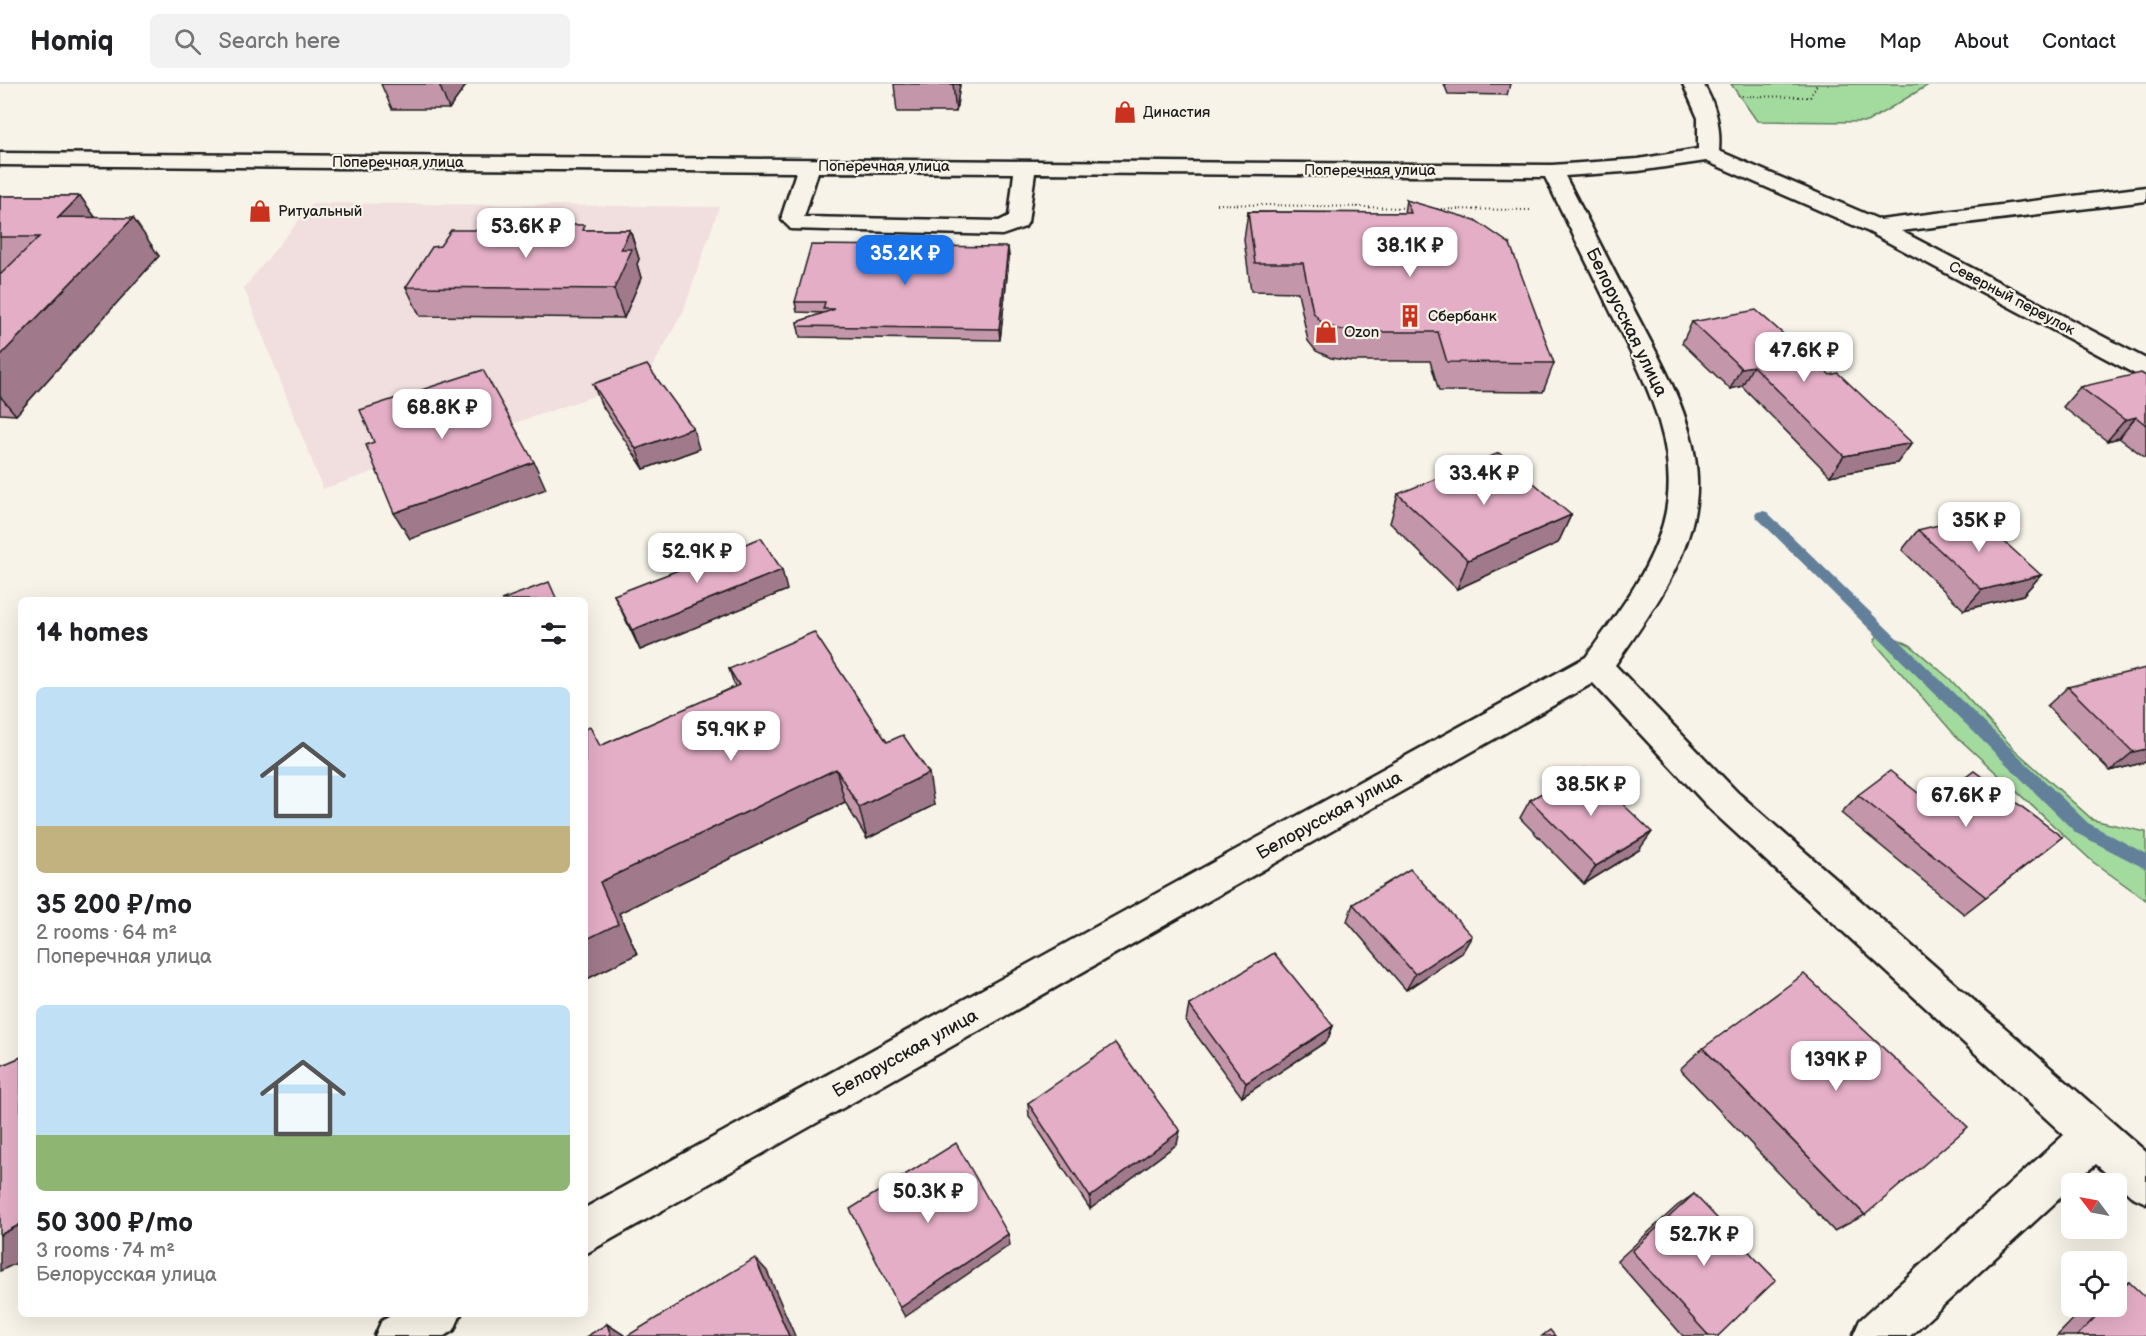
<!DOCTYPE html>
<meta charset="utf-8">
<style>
body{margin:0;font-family:"Balsamiq Sans",sans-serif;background:#f2f2f2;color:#202124;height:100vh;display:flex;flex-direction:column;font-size:22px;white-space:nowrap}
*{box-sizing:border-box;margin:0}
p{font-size:20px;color:#757577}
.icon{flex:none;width:33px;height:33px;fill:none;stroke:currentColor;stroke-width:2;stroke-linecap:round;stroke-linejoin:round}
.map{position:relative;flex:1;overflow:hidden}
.panel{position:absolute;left:18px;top:513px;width:570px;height:720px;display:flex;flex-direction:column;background:#fff;border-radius:9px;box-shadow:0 6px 24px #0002}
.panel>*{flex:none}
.needle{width:39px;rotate:302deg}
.fabs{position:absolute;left:2061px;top:1089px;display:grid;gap:12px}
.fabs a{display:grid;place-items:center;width:66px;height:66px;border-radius:9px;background:#fff;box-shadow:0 6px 24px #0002;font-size:30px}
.price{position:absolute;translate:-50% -51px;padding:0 14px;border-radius:12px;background:#fff;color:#222;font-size:20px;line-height:39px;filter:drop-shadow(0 2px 3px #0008)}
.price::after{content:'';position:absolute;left:50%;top:36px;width:18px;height:14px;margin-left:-9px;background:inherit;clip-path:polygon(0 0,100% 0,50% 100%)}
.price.selected{background:#1a73e8;color:#fff}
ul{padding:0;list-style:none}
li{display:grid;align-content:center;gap:12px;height:318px;padding:0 18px}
li span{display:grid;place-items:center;height:186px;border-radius:9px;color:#555}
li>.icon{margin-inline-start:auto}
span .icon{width:108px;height:108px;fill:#fffc;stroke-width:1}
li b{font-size:26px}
h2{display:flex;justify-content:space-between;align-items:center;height:72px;padding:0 18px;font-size:26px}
header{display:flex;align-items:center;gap:36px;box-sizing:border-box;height:84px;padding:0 30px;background:#fff;border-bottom:2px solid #e0e0e0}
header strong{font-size:28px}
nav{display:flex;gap:33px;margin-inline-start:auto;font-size:21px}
.search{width:420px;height:54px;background:#f2f2f2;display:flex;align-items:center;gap:15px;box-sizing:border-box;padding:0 21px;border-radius:9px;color:#757577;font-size:22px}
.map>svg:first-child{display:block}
</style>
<header>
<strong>Homiq</strong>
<div class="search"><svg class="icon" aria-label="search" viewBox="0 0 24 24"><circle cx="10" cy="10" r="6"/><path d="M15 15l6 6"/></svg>Search here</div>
<nav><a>Home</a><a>Map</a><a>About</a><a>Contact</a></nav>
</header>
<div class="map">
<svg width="2146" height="1252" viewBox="0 0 2146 1252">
<rect width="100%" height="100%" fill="#f7f3e8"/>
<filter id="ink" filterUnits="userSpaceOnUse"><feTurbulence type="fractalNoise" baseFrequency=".0167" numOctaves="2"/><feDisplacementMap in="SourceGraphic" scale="12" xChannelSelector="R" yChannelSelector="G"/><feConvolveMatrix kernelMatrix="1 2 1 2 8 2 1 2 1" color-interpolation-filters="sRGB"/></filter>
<g filter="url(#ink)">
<path fill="#f1dede" d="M313,119L719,123L683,228L646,294L323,405L244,204Z"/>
<g fill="#a3da9e" stroke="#607b5d" stroke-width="1.5">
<path d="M1731,0H1930L1867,38L1757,37Z"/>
<path d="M1880,547L1910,561L1950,595L2015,666L2093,736L2146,748V816L2093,778L1954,650L1874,558Z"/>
</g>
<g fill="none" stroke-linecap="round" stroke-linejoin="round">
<path fill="#64809b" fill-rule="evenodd" d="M1762,427L1767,428L2088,739L2146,770V785L2076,749L1757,434L1755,431L1757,428Z"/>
<g stroke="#1c1c1c" stroke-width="5">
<g id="minor">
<path d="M1683,0H1703C1716,21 1721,42 1719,67L1880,136L2146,103V117L1901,147L2146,275V293L2137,291L1869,148L1706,77L1638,87L1565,92C1587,134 1608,176 1630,218C1661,279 1705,348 1696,419C1688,479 1649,532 1615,581L1737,708L2146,1068V1119L2131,1112L2096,1080L2072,1100V1103L1910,1252H1853L1860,1236L2064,1051L1713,728L1593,599L585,1170V1124L1586,573C1615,532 1649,490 1663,440C1685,361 1638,285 1605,216C1585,175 1565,134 1545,93L1035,89L1028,138L1025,143L1002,151L791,145L782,136V131L796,88L0,81V69L1552,81L1638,75L1698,65V34ZM818,88L1014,89L1009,132L999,137L804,133Z"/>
<path d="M392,1230H461L454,1246L444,1252H375L382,1236Z"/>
</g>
</g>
<g stroke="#1c1c1c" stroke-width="2" stroke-dasharray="1 3" stroke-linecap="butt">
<path d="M1738,12L1810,13L1817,0"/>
<path d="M1217,120L1408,124"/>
<path d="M1433,125L1531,126"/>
</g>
<use href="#minor" fill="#f7f3e8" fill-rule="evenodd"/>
</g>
<g fill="#c496aa" stroke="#1c1c1c" stroke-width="1.5">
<path d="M381,0H467L449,25H392Z"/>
<path d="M894,0H960L956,28H897Z"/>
<path d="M1444,0H1510L1507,11L1448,10Z"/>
<path d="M0,112H80L95,133L159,172L16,331L0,330Z"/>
<path d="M1406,116L1554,279L1543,308L1439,307L1430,277H1351L1331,274L1316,267L1308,257L1298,208L1251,207L1244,156L1248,128L1404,129Z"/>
<path d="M587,146H630L639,175L637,180L641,194L624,234L420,232L406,203L440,162Z"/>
<path d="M1008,163L1009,174L1000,256L800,253L797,238L824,229L797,228L795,218Z"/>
<path d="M1692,238L1830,291L1912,359L1897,379L1830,392L1742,302L1730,305L1682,259Z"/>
<path d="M2146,292V374L2119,354L2107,357L2063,323L2080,303Z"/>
<path d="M593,300L699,365L644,385L601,320Z"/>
<path d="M1398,410L1571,431L1558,459L1457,505L1390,439Z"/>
<path d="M1918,446L2041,491L2023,511L1964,526L1902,466Z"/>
<path d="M787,506L640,566L614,511Z"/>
<path d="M729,585L887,658L934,721L867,755L845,718L619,829L637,870L585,896V645L600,662L735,603Z"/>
<path d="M2068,603L2146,678L2110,687L2047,622Z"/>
<path d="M1858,711L2062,753L1964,830L1841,729Z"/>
<path d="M1530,716L1639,766L1584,800L1520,734Z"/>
<path d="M1353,820L1462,869L1406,906L1347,837Z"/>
<path d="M1189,921L1333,942L1327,957L1242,1013L1186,937Z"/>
<path d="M1703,964L1865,1131L1834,1147L1680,985Z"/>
<path d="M1028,1019L1177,1060L1090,1125L1029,1032Z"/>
<path d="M1694,1110L1718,1252H1683L1617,1177L1677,1122Z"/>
<path d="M2129,1198L2146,1252H2057L2086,1222H2116V1203Z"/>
</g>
<g fill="#a07a8b" stroke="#1c1c1c" stroke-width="1.5">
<path d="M439,0H467L449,25Z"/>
<path d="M953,0H960L956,28Z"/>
<path d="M80,112L107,150L57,135Z"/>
<path d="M133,134L159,172L16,331L0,312V272Z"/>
<path d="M630,146L639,175L637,180L641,194L624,234L614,205L621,165Z"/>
<path d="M1008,163L1009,174L1000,256L999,245Z"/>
<path d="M1753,282L1742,302L1730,305L1741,284Z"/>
<path d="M2136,333L2119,354L2107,357L2125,336Z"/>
<path d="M693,344L699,365L644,385L636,365Z"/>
<path d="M1912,359L1897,379L1830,392L1844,372Z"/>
<path d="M534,378L546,405L410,455L394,429Z"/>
<path d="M1571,431L1558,459L1457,505L1468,476Z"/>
<path d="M782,486L787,506L640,566L632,546Z"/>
<path d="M2041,491L2023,511L1964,526L1982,506Z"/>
<path d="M2146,665V678L2110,687L2133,668Z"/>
<path d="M836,685L845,718L619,829L637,870L585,896V856L600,798Z"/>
<path d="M929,689L934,721L867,755L859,723Z"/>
<path d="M1652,748L1639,766L1584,800L1596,782Z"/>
<path d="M1472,852L1462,869L1406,906L1415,890Z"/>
<path d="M1333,942L1327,957L1242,1013L1246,999Z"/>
<path d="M1180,1047L1177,1060L1090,1125V1113Z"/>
<path d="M21,1140V1177L0,1187V1151Z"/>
<path d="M1008,1150L1010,1161L905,1233L900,1224Z"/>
<path d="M755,1174L767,1187L795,1252H789Z"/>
<path d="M607,1240L624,1251V1252H611Z"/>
</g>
<g fill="#e4aec6" stroke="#1c1c1c" stroke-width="1.5">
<path d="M0,112H80L57,135L60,133L133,134L0,272V191L39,153H0Z"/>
<path d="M1406,116L1475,136L1510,160L1554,279L1447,278L1438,248H1357L1337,245L1321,238L1313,228L1303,179H1255L1248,128L1411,129Z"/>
<path d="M503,140L585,141L583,146H630L621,165H632L614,205L406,203L432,163L440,162L451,146H500Z"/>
<path d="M811,161L1008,163L999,245L798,242L797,238L835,225H823L825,218H795Z"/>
<path d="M1756,226L1830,291L1838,289L1912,359L1844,372L1753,282L1741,284L1692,238Z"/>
<path d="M647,281L693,344L636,365L593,300Z"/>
<path d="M483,286L534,378L394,429L366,361L374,358L360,326Z"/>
<path d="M2141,289L2146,292V341L2136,333L2125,336L2080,303Z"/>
<path d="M1499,369L1571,431L1468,476L1398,410Z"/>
<path d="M1976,432L2041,491L1982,506L1918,446Z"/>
<path d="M761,454L782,486L632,546L614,511Z"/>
<path d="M549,498L557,516H501Z"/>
<path d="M814,548L887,658L903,651L929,689L859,723L836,685L600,798L618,840L585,856V645L590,643L600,662L739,601L729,585Z"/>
<path d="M2146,584V665L2133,668L2068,603Z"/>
<path d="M1585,684L1652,748L1596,782L1530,716Z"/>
<path d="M1890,687L1931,719L1974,687L2062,753L1986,813L1858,711Z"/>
<path d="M1410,785L1472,852L1415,890L1353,820Z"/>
<path d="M1274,869L1333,942L1246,999L1189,921Z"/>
<path d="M1804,890L1968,1043L1865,1131L1703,964Z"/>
<path d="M1115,959L1180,1047L1090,1113L1028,1019Z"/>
<path d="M21,973V1140L0,1151V982Z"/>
<path d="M956,1059L1008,1150L900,1224L850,1125Z"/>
<path d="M1694,1110L1776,1196L1718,1252H1709L1632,1167Z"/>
<path d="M755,1174L789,1252H627Z"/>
<path d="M2129,1198L2146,1214V1252H2077L2106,1222H2116V1211Z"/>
<path d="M607,1240L611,1252H587Z"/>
<path d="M1550,1246L1555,1252H1542Z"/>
</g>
</g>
<defs>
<g id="shop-bare" transform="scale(1.8)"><path d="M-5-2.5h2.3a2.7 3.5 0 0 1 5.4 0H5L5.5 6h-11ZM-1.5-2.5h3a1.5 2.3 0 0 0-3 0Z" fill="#c8321e" stroke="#f7f3e8" stroke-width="2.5" paint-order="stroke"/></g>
<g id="building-bare" transform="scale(1.8)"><path d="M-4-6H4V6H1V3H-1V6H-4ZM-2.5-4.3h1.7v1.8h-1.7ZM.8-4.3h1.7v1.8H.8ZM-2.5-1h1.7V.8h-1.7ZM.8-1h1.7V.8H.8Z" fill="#c8321e" stroke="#f7f3e8" stroke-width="2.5" paint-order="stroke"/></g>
</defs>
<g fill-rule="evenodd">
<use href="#shop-bare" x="1125" y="28"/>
<use href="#shop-bare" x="260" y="127"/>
<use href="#building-bare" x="1410" y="232"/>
<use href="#shop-bare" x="1326" y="248"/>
</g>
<g text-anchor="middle" stroke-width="4.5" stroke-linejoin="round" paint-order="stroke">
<g font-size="15" fill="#1c1c1c" stroke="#f7f3e8" text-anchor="start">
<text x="1143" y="33">Династия</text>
<text x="278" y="132">Ритуальный</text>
<text x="1428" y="237">Сбербанк</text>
<text x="1344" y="253">Ozon</text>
</g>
<g font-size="15" fill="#1c1c1c" stroke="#f7f3e8">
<text x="398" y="83">Поперечная улица</text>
<text x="884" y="87">Поперечная улица</text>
<text x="1370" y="91">Поперечная улица</text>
<text transform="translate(2012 214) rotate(28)" y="5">Северный переулок</text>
</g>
<g font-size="18" fill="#1c1c1c" stroke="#f7f3e8">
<text transform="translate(1627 238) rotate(64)" y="6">Белорусская улица</text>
<text transform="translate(1329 731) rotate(-29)" y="6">Белорусская улица</text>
<text transform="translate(905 969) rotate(-29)" y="6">Белорусская улица</text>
</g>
</g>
</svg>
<div class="fabs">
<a><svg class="needle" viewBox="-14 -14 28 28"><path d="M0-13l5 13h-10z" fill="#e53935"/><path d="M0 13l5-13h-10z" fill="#757577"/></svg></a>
<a><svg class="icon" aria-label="locate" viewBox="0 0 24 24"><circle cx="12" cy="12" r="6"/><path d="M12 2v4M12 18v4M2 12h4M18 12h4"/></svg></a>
</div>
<b class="price" style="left:526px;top:175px">53.6K ₽</b>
<b class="price" style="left:1410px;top:194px">38.1K ₽</b>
<b class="price selected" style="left:905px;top:202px">35.2K ₽</b>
<b class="price" style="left:1804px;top:299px">47.6K ₽</b>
<b class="price" style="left:442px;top:356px">68.8K ₽</b>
<b class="price" style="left:1484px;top:422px">33.4K ₽</b>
<b class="price" style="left:1979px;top:469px">35K ₽</b>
<b class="price" style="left:697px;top:500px">52.9K ₽</b>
<b class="price" style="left:731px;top:678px">59.9K ₽</b>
<b class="price" style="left:1591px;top:733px">38.5K ₽</b>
<b class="price" style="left:1966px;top:744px">67.6K ₽</b>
<b class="price" style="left:1836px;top:1008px">139K ₽</b>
<b class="price" style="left:928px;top:1140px">50.3K ₽</b>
<b class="price" style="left:1704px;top:1183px">52.7K ₽</b>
<section class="panel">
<h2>14 homes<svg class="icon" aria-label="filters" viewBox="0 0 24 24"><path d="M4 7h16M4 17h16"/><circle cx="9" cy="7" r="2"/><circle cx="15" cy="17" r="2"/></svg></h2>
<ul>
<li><span style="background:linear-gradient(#bfe0f5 75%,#c2b280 0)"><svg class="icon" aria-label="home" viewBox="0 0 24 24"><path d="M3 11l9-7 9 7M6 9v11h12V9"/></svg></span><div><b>35 200 ₽/mo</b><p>2 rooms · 64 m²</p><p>Поперечная улица</p></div></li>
<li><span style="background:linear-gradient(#bfe0f5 70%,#8fb573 0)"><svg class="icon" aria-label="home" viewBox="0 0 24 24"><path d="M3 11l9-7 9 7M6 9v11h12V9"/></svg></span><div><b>50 300 ₽/mo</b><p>3 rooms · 74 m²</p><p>Белорусская улица</p></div></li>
</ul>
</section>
</div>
